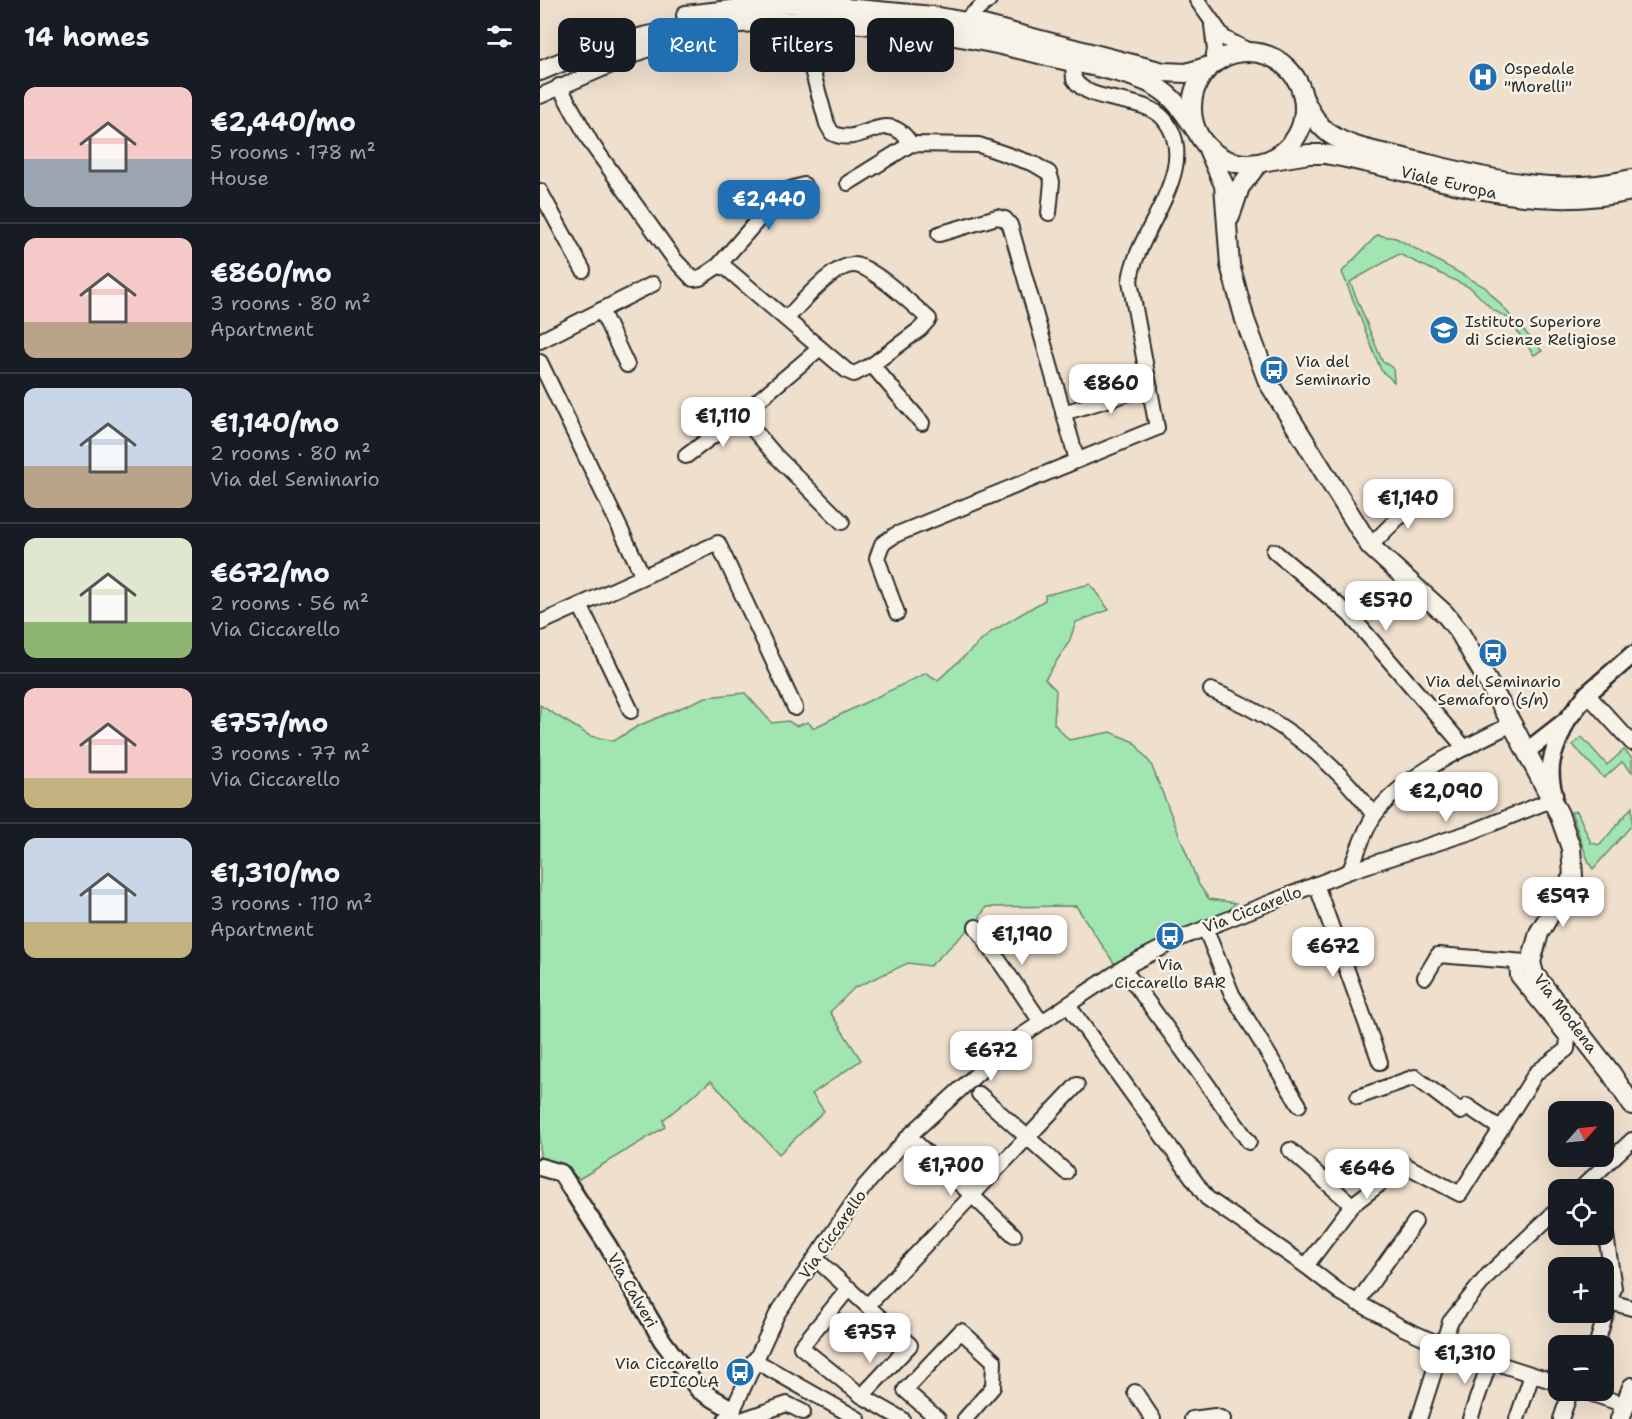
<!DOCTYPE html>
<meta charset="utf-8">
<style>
body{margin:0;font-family:"Shantell Sans",sans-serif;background:#242831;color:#f1f3f6;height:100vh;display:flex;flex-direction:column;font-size:22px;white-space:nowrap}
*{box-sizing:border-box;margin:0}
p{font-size:20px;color:#9ea1a6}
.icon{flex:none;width:33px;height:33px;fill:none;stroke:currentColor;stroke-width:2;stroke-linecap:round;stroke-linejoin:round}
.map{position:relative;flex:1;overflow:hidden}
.sheet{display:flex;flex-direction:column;background:#171b24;width:540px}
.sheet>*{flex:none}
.banner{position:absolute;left:18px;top:18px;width:570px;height:54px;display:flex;gap:12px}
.needle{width:39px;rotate:63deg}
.controls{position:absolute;left:1008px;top:1101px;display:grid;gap:12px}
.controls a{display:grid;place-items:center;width:66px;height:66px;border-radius:12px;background:#171b24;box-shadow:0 6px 24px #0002;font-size:30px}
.price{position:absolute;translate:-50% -51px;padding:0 14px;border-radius:12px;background:#fff;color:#222;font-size:20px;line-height:39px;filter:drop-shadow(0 2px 3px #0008)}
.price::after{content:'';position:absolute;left:50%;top:36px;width:18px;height:14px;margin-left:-9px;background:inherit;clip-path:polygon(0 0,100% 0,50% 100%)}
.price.selected{background:#1f6fb2;color:#fff}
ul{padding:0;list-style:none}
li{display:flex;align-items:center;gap:18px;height:150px;padding:0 24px}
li+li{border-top:2px solid #363941}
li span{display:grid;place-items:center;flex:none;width:168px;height:120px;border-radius:12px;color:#555}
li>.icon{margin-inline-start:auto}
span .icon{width:72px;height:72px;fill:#fffc;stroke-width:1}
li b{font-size:26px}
h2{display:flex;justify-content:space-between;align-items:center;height:72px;padding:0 24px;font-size:26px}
.pill{padding:0 21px;border-radius:12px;background:#171b24;box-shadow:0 6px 24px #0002;font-size:21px;line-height:54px}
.pill.selected{background:#1f6fb2;color:#fff}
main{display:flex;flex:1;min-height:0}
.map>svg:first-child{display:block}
</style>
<main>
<section class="sheet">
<h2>14 homes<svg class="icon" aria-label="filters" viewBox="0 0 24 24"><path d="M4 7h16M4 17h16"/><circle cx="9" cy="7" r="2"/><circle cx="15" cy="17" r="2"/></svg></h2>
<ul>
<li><span style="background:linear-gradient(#f6c9c9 60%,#9aa5b1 0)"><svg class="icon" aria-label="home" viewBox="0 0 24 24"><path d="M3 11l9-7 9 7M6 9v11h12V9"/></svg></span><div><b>€2,440/mo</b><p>5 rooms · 178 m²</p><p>House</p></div></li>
<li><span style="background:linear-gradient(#f6c9c9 70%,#b9a48a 0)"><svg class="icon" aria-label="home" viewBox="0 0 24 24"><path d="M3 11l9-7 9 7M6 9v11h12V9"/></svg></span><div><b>€860/mo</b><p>3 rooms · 80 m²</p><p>Apartment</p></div></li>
<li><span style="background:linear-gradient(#c9d6e8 65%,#b9a48a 0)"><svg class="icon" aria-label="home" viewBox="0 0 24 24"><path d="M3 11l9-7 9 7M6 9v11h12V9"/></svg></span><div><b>€1,140/mo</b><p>2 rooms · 80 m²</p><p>Via del Seminario</p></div></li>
<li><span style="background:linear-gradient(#dfe7d0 70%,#8fb573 0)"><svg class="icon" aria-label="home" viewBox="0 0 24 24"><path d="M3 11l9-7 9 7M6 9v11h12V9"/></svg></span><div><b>€672/mo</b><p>2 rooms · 56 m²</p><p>Via Ciccarello</p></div></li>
<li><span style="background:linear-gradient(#f6c9c9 75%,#c2b280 0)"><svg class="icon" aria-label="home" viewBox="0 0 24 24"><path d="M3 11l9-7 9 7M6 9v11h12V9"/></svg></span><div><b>€757/mo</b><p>3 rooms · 77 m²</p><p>Via Ciccarello</p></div></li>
<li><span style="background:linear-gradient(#c9d6e8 70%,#c2b280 0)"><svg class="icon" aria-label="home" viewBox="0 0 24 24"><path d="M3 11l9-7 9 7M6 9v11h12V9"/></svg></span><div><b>€1,310/mo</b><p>3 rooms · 110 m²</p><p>Apartment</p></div></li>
</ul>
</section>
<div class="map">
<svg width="1092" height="1419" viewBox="0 0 1092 1419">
<rect width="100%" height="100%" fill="#efdfcd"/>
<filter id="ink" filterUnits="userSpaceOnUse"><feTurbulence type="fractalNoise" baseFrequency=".0167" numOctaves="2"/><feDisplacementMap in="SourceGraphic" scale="12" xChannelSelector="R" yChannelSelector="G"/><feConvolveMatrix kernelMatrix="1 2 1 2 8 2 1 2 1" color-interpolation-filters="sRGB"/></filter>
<g filter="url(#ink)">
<g fill="#a1e6b1" stroke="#66886e" stroke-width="1.5">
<path d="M837,235L856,238L945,287L1002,351L994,355L968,318L953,310L931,288L859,254L810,282L842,361L853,368L854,382L841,370L802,272Z"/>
<path d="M550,584L569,610L536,622L529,642L505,679L516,690L514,724L529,740L571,732L594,742L611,764L659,885L669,899L696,903L686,913L576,966L536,906L446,907L439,919L390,966L368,963L314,988L290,1012L321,1060L272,1094L284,1111L239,1154L171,1081L123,1120L125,1127L39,1179L23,1165L0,1158V705L50,736L74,741L98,726L166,697L205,693L232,723L248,721L256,726L268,722L273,728L386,673L398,680L451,632L505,600V595Z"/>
<path d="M1042,737L1067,765L1084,750L1092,758V772L1082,762L1064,778L1033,745Z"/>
<path d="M1092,807V825L1053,869C1047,864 1036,823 1031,812L1037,811L1051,843L1060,845Z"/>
</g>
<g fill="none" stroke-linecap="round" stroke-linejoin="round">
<g stroke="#2b2b2b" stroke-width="18">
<g id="minor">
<path d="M657,0L684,38L709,51"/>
<path d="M258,19L287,124L292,133C322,149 346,104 371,144"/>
<path d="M423,22L449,0"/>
<path d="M672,63L675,50L672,25"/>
<path d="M19,86L51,143L135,260L153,279L160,278L178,266L186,268L307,371L314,374L332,365L382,423"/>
<path d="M0,96L106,50L127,34"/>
<path d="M308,183L371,144L439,145L494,164L509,173L512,182L509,213"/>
<path d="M0,191L43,270"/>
<path d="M399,234L457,217L465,219L470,225L537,460"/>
<path d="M178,266L218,220L203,203L264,185"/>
<path d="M61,310L87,365"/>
<path d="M246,319C261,304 292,265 314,265C331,265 375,307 389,319L380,329L332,365"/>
<path d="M0,341L113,284"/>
<path d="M280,348L201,415L235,455L302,522"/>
<path d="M0,362L103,576"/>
<path d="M523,413L610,387"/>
<path d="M146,456L201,415"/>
<path d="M830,546L858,518L894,498"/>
<path d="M734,551L810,615L925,748"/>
<path d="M40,605L91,711"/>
<path d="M357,613L337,558L342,544L355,535L617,428L590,281C595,232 664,167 624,119C604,95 549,105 534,79L533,63"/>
<path d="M0,623L178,543L255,708"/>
<path d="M671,690C738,717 791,757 834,815"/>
<path d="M1047,694L1092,743"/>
<path d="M810,871C817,853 824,831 834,816C861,776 930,745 972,724"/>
<path d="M776,884L840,1062"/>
<path d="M436,927L501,1022"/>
<path d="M665,928L692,994L759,1105"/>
<path d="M583,968L709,1142"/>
<path d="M885,977L898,955L986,962"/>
<path d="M528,1005L667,1198L766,1266L801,1293L863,1328L901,1345L1018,1383"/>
<path d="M439,1094L526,1172"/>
<path d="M818,1097L875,1077L921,1112L927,1106L961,1129"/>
<path d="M369,1136L474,1235"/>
<path d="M750,1150L812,1205L766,1266"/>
<path d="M1039,1190L1092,1140"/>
<path d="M812,1205L865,1165L920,1194L996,1073L1027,1049L1028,1038L978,976L977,962"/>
<path d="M275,1258L370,1345L322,1396L261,1347L309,1288"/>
<path d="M1070,1302L1092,1308"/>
<path d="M817,1303L875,1222"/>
<path d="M328,1305L537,1085"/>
<path d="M1056,1346L1074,1288L1064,1222"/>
<path d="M214,1360L318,1419"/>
<path d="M1041,1390L1085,1405"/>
<path d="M595,1392L613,1419"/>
<path d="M322,1396L362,1419"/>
<path d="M193,1410L237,1314L324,1187L369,1136L472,1042L583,968L641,938L810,871L934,831L1011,800"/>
<path d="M204,1419L247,1404L263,1412"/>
<path d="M398,1419L365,1390L421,1331L454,1361L453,1387L425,1419"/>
<path d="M652,1419L675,1416L683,1419"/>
<path d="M879,1419L910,1322L948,1275L1018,1209"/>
<path d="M930,1419L950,1361"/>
<path d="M977,1419L992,1375"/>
<path d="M1021,1419L1031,1390"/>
</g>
</g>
<g stroke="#2b2b2b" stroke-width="21">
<g id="tertiary">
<path d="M987,751L1028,719L1047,694L1092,655"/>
<path d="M1014,795C1005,763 1015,749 1027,720"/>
<path d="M0,1167L21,1173L68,1246L122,1340L159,1390L193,1410L187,1419"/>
</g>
</g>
<g stroke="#2b2b2b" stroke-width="22">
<g id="secondary">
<path d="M146,15L250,3L393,16L443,25L623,72L646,73L669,66"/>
<circle cx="708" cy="108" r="56"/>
<path d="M0,71C158,0 347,14 511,57C540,64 591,72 615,86C633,96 644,112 655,129"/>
<path d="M763,97C770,111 777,125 790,134C812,149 842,152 868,159C945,177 1012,198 1092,179"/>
<path d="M668,149L684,185L690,265L705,320L728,382L830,546L905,614L920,633L972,724L1019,814L1031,848L1033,876L999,933L991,962L994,974L1071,1073L1092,1105"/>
<path d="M727,161L769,154H785C891,173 982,215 1092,191"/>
<path d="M690,217L700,187L718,164"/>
<path d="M1080,1419L1092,1387"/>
</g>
</g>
<use href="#minor" stroke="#f7f3e8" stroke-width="14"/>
<use href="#tertiary" stroke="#f7f3e8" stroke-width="16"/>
<use href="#secondary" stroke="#f7f3e8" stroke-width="18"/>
</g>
</g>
<defs>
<g id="hospital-disc" transform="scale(1.5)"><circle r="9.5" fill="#1f6fb2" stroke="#f7f3e8"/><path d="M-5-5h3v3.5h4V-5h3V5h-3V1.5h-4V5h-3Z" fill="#fff"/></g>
<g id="university-disc" transform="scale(1.5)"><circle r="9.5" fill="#1f6fb2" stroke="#f7f3e8"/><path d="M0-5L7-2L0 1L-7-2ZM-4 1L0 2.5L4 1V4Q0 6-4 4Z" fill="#fff"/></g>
<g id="bus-disc" transform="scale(1.5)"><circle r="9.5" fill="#1f6fb2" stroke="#f7f3e8"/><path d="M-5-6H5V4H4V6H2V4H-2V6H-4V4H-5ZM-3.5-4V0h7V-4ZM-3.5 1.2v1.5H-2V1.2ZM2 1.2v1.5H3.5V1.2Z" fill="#fff"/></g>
</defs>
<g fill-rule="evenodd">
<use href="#hospital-disc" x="943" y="77"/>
<use href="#university-disc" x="904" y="330"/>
<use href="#bus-disc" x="734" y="370"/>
<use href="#bus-disc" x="953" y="653"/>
<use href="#bus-disc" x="630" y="936"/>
<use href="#bus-disc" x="200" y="1372"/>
</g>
<g text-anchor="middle" stroke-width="5" stroke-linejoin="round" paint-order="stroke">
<g font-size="16" fill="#2b2b2b" stroke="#f7f3e8" text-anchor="start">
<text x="964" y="74">Ospedale<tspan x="964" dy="18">"Morelli"</tspan></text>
<text x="925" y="327">Istituto Superiore<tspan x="925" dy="18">di Scienze Religiose</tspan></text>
<text x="755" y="367">Via del<tspan x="755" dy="18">Seminario</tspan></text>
<text x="953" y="687" text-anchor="middle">Via del Seminario<tspan x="953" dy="18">Semaforo (s/n)</tspan></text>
<text x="630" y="970" text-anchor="middle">Via<tspan x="630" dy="18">Ciccarello BAR</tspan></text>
<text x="179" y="1369" text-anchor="end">Via Ciccarello<tspan x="179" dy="18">EDICOLA</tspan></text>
</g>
<g font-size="16" fill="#2b2b2b" stroke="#f7f3e8">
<text transform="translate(909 182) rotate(13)" y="6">Viale Europa</text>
<text transform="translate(712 909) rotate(-21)" y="6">Via Ciccarello</text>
<text transform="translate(1026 1013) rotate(53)" y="6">Via Modena</text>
<text transform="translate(292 1234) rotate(-55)" y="6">Via Ciccarello</text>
<text transform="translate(93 1290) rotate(60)" y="6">Via Calveri</text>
</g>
</g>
</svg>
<div class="controls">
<a><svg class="needle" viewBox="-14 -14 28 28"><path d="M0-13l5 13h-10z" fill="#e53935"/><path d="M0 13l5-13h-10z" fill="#9ea1a6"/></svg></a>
<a><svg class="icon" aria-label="locate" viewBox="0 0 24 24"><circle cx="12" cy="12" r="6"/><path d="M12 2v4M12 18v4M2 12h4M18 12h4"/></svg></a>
<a>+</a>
<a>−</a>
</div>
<b class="price selected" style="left:229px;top:231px">€2,440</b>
<b class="price" style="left:571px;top:415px">€860</b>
<b class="price" style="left:183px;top:448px">€1,110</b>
<b class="price" style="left:868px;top:530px">€1,140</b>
<b class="price" style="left:846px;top:632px">€570</b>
<b class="price" style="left:906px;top:823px">€2,090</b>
<b class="price" style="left:1023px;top:928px">€597</b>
<b class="price" style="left:482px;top:966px">€1,190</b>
<b class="price" style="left:793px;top:978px">€672</b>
<b class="price" style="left:451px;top:1082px">€672</b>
<b class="price" style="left:411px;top:1197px">€1,700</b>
<b class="price" style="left:827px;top:1200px">€646</b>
<b class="price" style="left:330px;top:1364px">€757</b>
<b class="price" style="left:925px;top:1385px">€1,310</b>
<div class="banner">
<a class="pill">Buy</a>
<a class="pill selected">Rent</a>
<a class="pill">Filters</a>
<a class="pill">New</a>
</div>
</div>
</main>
